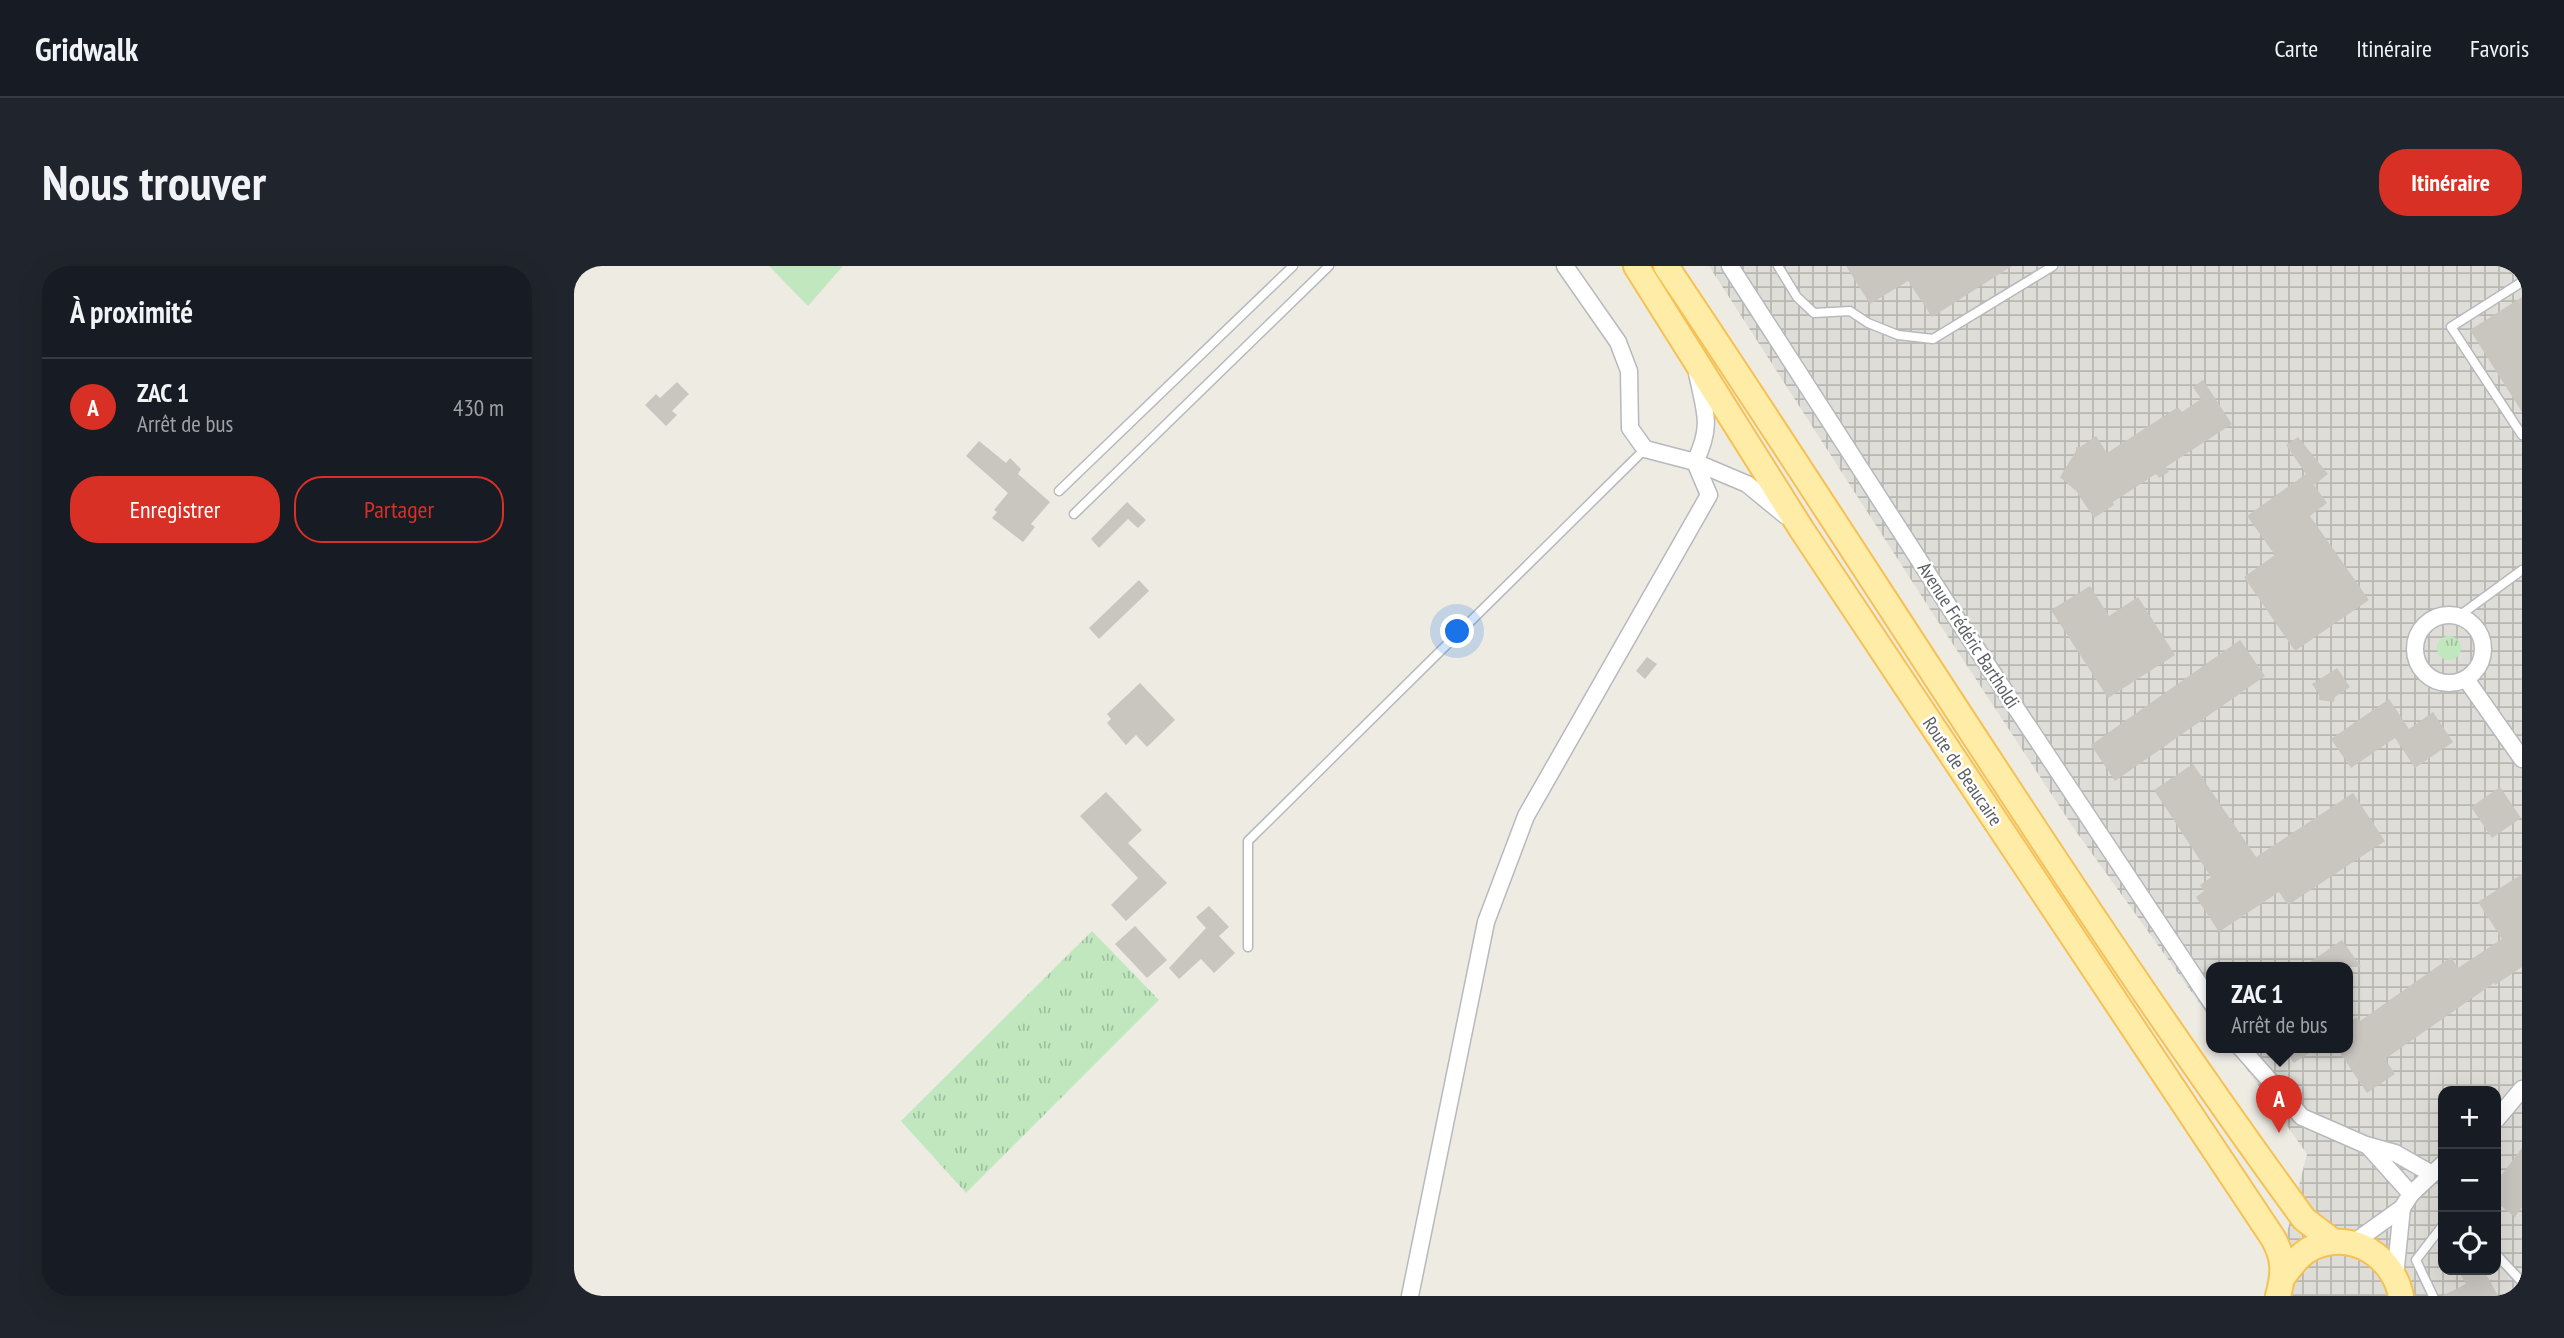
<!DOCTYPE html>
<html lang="fr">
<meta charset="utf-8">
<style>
body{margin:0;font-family:"PT Sans Narrow",sans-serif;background:#20242c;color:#f1f3f6}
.controls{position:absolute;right:21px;bottom:21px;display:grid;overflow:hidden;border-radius:14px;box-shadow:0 7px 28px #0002}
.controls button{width:63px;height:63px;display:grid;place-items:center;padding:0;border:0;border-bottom:2px solid #363941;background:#171b24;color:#f1f3f6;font:35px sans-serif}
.you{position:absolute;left:884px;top:366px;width:24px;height:24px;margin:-18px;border:5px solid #fff;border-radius:50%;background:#1a73e8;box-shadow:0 0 0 10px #1a73e833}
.badge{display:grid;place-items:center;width:46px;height:46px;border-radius:50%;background:#d93025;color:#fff;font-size:23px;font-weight:700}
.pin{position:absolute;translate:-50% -58px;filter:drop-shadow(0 2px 4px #0008)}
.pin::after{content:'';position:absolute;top:37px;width:24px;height:21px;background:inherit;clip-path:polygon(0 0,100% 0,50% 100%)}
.popup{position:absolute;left:1632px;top:696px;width:147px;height:91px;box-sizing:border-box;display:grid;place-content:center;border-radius:14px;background:#171b24;filter:drop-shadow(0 2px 5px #0005);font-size:23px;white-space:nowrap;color:#9ea1a6}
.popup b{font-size:26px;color:#f1f3f6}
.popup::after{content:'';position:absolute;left:50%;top:100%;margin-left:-14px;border:14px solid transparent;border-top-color:#171b24}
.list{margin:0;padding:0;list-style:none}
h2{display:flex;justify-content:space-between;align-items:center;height:91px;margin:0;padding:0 28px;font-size:30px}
h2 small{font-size:23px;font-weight:400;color:#9ea1a6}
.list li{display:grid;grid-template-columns:46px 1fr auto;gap:21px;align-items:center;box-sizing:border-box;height:98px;padding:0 28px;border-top:2px solid #363941}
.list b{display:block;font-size:26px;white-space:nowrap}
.list p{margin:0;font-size:23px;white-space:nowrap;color:#9ea1a6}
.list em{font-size:23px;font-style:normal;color:#9ea1a6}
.actions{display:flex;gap:14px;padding:21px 28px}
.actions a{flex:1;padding:16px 0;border:2px solid #d93025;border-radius:28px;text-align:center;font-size:24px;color:#d93025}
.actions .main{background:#d93025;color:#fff}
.icon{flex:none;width:38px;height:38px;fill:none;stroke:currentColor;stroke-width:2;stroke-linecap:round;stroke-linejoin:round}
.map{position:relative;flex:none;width:1948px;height:1030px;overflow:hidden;border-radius:28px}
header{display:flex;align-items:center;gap:42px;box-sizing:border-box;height:98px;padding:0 35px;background:#171b24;border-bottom:2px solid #363941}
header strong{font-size:33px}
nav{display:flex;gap:38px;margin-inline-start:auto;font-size:24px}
.intro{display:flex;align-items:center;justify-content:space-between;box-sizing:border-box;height:168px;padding:0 42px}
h1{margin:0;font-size:49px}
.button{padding:18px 32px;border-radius:28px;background:#d93025;color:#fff;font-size:24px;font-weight:700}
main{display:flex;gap:42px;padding:0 42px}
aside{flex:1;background:#171b24;border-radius:28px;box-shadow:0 7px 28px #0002}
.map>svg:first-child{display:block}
.industrial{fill:url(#industrial-grid);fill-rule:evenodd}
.grass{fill:url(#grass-tufts)}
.pitch{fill:#c0e7be}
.building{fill:#c9c6c0}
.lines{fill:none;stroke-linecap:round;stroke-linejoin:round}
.service-casing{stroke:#b6b9be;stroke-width:11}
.minor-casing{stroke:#b6b9be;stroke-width:19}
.primary-casing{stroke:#f6c154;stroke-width:28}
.service{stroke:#fff;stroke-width:8}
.minor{stroke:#fff;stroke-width:16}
.primary{stroke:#ffeca7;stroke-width:24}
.labels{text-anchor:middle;stroke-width:5;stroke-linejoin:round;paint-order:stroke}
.street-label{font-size:19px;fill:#5b6064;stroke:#fff}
</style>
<header>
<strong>Gridwalk</strong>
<nav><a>Carte</a><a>Itinéraire</a><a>Favoris</a></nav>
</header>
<div class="intro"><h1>Nous trouver</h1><a class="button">Itinéraire</a></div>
<main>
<aside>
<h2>À proximité<small></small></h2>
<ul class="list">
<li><span class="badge">A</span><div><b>ZAC 1</b><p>Arrêt de bus</p></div><em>430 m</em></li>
</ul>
<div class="actions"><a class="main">Enregistrer</a><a>Partager</a></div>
</aside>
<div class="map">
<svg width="1948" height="1030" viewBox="0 0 1948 1030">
<defs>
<pattern id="industrial-grid" width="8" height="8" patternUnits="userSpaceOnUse" patternTransform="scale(1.75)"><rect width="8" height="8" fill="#dfddd7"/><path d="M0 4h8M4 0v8" fill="none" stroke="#b8b7b2"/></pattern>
<pattern id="grass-tufts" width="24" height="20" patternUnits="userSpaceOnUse" patternTransform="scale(1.75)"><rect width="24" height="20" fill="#c0e7be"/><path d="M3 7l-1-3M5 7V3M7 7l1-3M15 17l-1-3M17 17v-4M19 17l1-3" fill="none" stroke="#9fbf9e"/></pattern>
</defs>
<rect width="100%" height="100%" fill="#eeebe3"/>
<path class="industrial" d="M1135 0H1948V1030H1697L1733 888 1657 781H1773V701H1637V753L1501 564 1361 351ZM1869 825H1922V1004H1869Z"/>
<g class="grass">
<circle cx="1875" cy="382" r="12"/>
<path d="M518 665 585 734 392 927 327 855Z"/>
</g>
<path class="pitch" d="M195 0H269L234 40Z"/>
<g class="building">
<path d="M1272 0H1438L1358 51 1334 15 1296 38Z"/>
<path d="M1948 31V146L1896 64Z"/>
<path d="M1629 114 1658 158 1592 201 1595 206 1585 212 1582 208 1539 236 1540 239 1520 252 1502 225 1486 211 1502 185V181H1506L1522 170 1533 187 1604 141 1608 146 1627 133 1619 121Z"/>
<path d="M103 116 115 128 98 145 103 149 92 160 71 139 82 128 86 132Z"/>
<path d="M1724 171 1754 208 1740 219 1753 237 1736 250 1795 334 1721 385 1670 311 1701 289 1673 250 1732 208 1712 179Z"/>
<path d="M405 175 432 197 436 192 447 203 444 208 476 236 457 258 461 261 449 276 418 252 423 246 420 244 434 227 392 190Z"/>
<path d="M553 236 572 254 564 262 554 253 525 282 517 273Z"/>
<path d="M565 314 575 325 525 373 515 362Z"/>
<path d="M1516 320 1535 350 1564 331 1601 389 1534 432 1477 344Z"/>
<path d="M1666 374 1691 410 1541 515 1517 479Z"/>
<path d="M1073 391 1083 398 1071 413 1062 405Z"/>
<path d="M1763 402 1776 421 1761 431 1760 436 1745 434V428L1738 418Z"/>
<path d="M566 417 601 454 573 481 562 469 552 479 533 457 537 453 533 448Z"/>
<path d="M1815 433 1835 463 1859 446 1879 476 1841 502 1821 472 1777 502 1757 473Z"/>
<path d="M1619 498 1682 591 1779 527 1811 575 1714 639 1705 626 1645 666 1622 631 1630 625 1626 619 1637 611 1580 524Z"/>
<path d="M1926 521 1947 552 1918 572 1897 541Z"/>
<path d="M532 526 568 564 554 577 593 617 552 655 537 639 564 612 506 550Z"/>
<path d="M1948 608V701L1921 719 1920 717 1811 793 1821 808 1793 827 1762 781H1773V757L1783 751 1786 755 1877 691 1884 702 1928 673 1904 636Z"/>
<path d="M635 640 655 661 645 670 661 687 640 707 627 693 605 713 595 702 632 662 622 651Z"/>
<path d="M561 660 593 694 573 712 541 678Z"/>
<path d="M1768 674 1787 701H1729Z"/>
<path d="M1719 781H1744L1720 797 1712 786Z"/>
<path d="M1948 882V941L1941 951 1922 936V916Z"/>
<path d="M1884 1004H1910L1924 1030H1868L1892 1018Z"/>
</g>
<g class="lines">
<defs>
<g id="service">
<path d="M1204 0 1223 31 1240 47 1276 45 1294 57 1324 69 1359 73 1479 0"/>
<path d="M1948 16 1877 61 1948 169"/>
<path d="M485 225 719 0"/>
<path d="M500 248 755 0"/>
<path d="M1885 350 1948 304"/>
<path d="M674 681V575L1071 183"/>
<path d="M1922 988 1948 1016"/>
<path d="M1859 1030 1842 994 1869 959"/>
</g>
<g id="minor">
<path d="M991 0 1044 76 1055 105 1056 162 1071 183 1121 196 1173 218 1212 250"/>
<path d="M1156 0 1383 353 1637 736"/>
<path d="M1121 196C1139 159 1131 146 1123 107"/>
<circle cx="1875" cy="383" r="34"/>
<path d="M1892 413 1948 493"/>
<path d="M1666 781 1728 851 1792 879 1821 887 1858 908"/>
<path d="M1922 854 1948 823"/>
<path d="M1794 880 1837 928"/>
<path d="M1779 977 1828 942 1837 928 1869 898"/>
<path d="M1821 1011 1828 942"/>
<path d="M836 1030 912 656 952 550 1135 229 1121 196"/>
</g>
<g id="primary">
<path d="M1062 0 1228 264 1699 972C1711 993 1710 1008 1704 1030"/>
<path d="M1092 0C1305 317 1504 644 1730 953L1760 976"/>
<path d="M1709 1011C1718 999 1726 987 1740 981 1780 964 1819 991 1827 1030"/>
</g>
</defs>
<use href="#service" class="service-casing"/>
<use href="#minor" class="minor-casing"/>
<use href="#primary" class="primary-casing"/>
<use href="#service" class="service"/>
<use href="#minor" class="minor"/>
<use href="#primary" class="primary"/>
</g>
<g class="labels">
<g class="street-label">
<text transform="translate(1395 369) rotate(57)" y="7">Avenue Frédéric Bartholdi</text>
<text transform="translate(1389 505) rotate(56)" y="7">Route de Beaucaire</text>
</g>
</g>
</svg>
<div class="controls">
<button>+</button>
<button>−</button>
<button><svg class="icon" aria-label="locate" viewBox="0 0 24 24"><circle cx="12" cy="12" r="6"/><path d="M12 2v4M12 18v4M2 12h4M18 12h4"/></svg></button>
</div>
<div class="you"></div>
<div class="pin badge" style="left:1705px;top:867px">A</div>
<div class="popup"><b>ZAC 1</b>Arrêt de bus</div>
</div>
</main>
